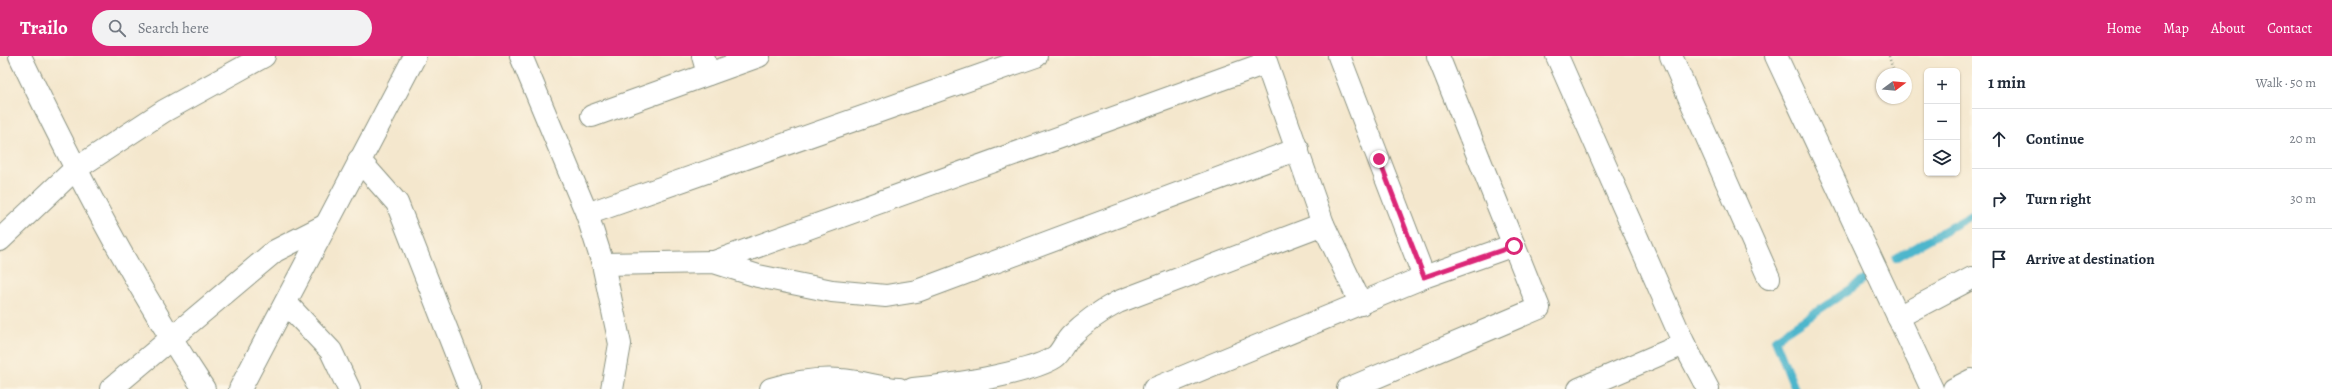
<!DOCTYPE html>
<meta charset="utf-8">
<style>
body{margin:0;font-family:Alegreya,serif;background:#f2f2f3;color:#1f2937}
.controls{position:absolute;right:12px;top:12px;display:grid;overflow:hidden;border-radius:6px;box-shadow:0 1px 3px #0004}
.controls button{width:36px;height:36px;display:grid;place-items:center;padding:0;border:0;border-bottom:1px solid #e0e1e3;background:#fff;color:#1f2937;font:20px sans-serif}
.compass{position:absolute;left:1876px;top:12px;width:36px;height:36px;border-radius:50%;background:#fff;box-shadow:0 1px 3px #0004;rotate:74deg}
.stop{position:absolute;width:12px;height:12px;margin:-9px;border:3px solid #db2777;border-radius:50%;background:#fff}
.stop.end{background:#db2777;border-color:#fff;box-shadow:0 1px 4px #0008}
.list{margin:0;padding:0;list-style:none}
h2{display:flex;justify-content:space-between;align-items:center;height:52px;margin:0;padding:0 16px;font-size:17px}
h2 small{font-size:13px;font-weight:400;color:#747a83}
.list li{display:grid;grid-template-columns:26px 1fr auto;gap:12px;align-items:center;box-sizing:border-box;height:60px;padding:0 16px;border-top:1px solid #e0e1e3}
.list b{display:block;font-size:15px;white-space:nowrap}
.list em{font-size:13px;font-style:normal;color:#747a83}
.icon{flex:none;width:22px;height:22px;fill:none;stroke:currentColor;stroke-width:2;stroke-linecap:round;stroke-linejoin:round}
.map{position:relative;flex:none;width:1972px;height:333px;overflow:hidden}
header{display:flex;align-items:center;gap:24px;box-sizing:border-box;height:56px;padding:0 20px;background:#db2777;color:#fff}
header strong{font-size:19px}
nav{display:flex;gap:22px;margin-inline-start:auto;font-size:14px}
.search{width:280px;height:36px;background:#f2f2f3;display:flex;align-items:center;gap:10px;box-sizing:border-box;padding:0 14px;border-radius:22px;color:#747a83;font-size:15px}
main{display:flex}
aside{flex:1;background:#fff}
.map>svg:first-child{display:block}
.lines{fill:none;stroke-linecap:round;stroke-linejoin:round}
.stream{stroke:#4eb6cc;stroke-width:8}
.street-casing{stroke:#8a9280;stroke-width:24}
.path{stroke:#8a9280;stroke-width:2.5;stroke-dasharray:1 3;stroke-linecap:butt}
.street{stroke:#fff;stroke-width:22}
.route{stroke:#db2777;stroke-width:5}
</style>
<header>
<strong>Trailo</strong>
<div class="search"><svg class="icon" aria-label="search" viewBox="0 0 24 24"><circle cx="10" cy="10" r="6"/><path d="M15 15l6 6"/></svg>Search here</div>
<nav><a>Home</a><a>Map</a><a>About</a><a>Contact</a></nav>
</header>
<main>
<div class="map">
<svg width="1972" height="333" viewBox="0 0 1972 333">
<rect width="100%" height="100%" fill="#fcf5e5"/>
<filter id="ink" filterUnits="userSpaceOnUse"><feTurbulence type="fractalNoise" baseFrequency=".025" numOctaves="2"/><feDisplacementMap in="SourceGraphic" scale="8" xChannelSelector="R" yChannelSelector="G"/><feConvolveMatrix kernelMatrix="1 2 1 2 8 2 1 2 1" color-interpolation-filters="sRGB"/></filter>
<filter id="wash" filterUnits="userSpaceOnUse"><feTurbulence type="fractalNoise" baseFrequency=".012" numOctaves="4" result="noise"/><feDisplacementMap in="SourceGraphic" scale="16" xChannelSelector="R" yChannelSelector="G"/><feGaussianBlur stdDeviation="0.9" result="paint"/><feColorMatrix in="noise" values="0 0 0 0 0 0 0 0 0 0 0 0 0 0 0 0 0 1.4 0 .05"/><feComposite in="paint" operator="in"/></filter>
<g filter="url(#wash)">
<rect width="100%" height="100%" fill="#f4e7cd"/>
<g class="lines">
<g class="stream">
<path d="M1896 202 1972 159"/>
<path d="M1795 333 1775 283 1867 222"/>
</g>
</g>
</g>
<g filter="url(#ink)">
<g class="lines">
<defs>
<g id="street">
<path d="M20 0C75 114 133 227 204 333"/>
<path d="M521 0 587 158 603 208 620 288 612 333"/>
<path d="M703 0 708 18"/>
<path d="M1264 0 1323 168 1361 248"/>
<path d="M1339 0 1424 221"/>
<path d="M1557 0 1684 288 1708 333"/>
<path d="M1671 0 1769 222"/>
<path d="M1776 0 1932 333"/>
<path d="M592 60 759 0"/>
<path d="M359 104 397 147 470 333"/>
<path d="M587 158 1036 0"/>
<path d="M0 184 74 114 164 55 264 0"/>
<path d="M714 206 1266 7"/>
<path d="M603 208 714 206 758 220 832 235 886 240 917 235 1298 93"/>
<path d="M286 247 331 295 349 333"/>
<path d="M1898 261 1972 222"/>
<path d="M111 333 275 195 326 169"/>
<path d="M240 333 415 0"/>
<path d="M771 333C794 326 817 322 841 324 860 325 879 332 899 333"/>
<path d="M913 333C945 330 1029 318 1055 301 1061 297 1065 286 1071 280 1085 266 1101 255 1118 246L1323 168"/>
<path d="M1154 333 1424 221 1514 189"/>
<path d="M1348 333 1539 252 1438 0"/>
<path d="M1579 333 1684 288"/>
<path d="M1954 333 1972 324"/>
</g>
</defs>
<use href="#street" class="street-casing"/>
<path class="path" d="M1889 0 1894 18"/>
<use href="#street" class="street"/>
</g>
</g>
<g class="lines" filter="url(#ink)">
<path class="route" d="M1379 103 1424 221 1514 190"/>
</g>
</svg>
<div class="controls">
<button>+</button>
<button>−</button>
<button><svg class="icon" aria-label="layers" viewBox="0 0 24 24"><path d="M12 4l9 5-9 5-9-5zM3 14l9 5 9-5"/></svg></button>
</div>
<svg class="compass" viewBox="-18 -18 36 36"><path d="M0-13l5 13h-10z" fill="#e53935"/><path d="M0 13l5-13h-10z" fill="#747a83"/></svg>
<div class="stop" style="left:1514px;top:190px"></div>
<div class="stop end" style="left:1379px;top:103px"></div>
</div>
<aside>
<h2>1 min<small>Walk · 50 m</small></h2>
<ul class="list">
<li><svg class="icon" aria-label="ahead" viewBox="0 0 24 24"><path d="M12 20V5M6 11l6-6 6 6"/></svg><div><b>Continue</b></div><em>20 m</em></li>
<li><svg class="icon" aria-label="right" viewBox="0 0 24 24"><path d="M7 20v-9h11M14 6l5 5-5 5"/></svg><div><b>Turn right</b></div><em>30 m</em></li>
<li><svg class="icon" aria-label="arrive" viewBox="0 0 24 24"><path d="M6 21V4h12l-3 4 3 4H6"/></svg><div><b>Arrive at destination</b></div></li>
</ul>
</aside>
</main>
